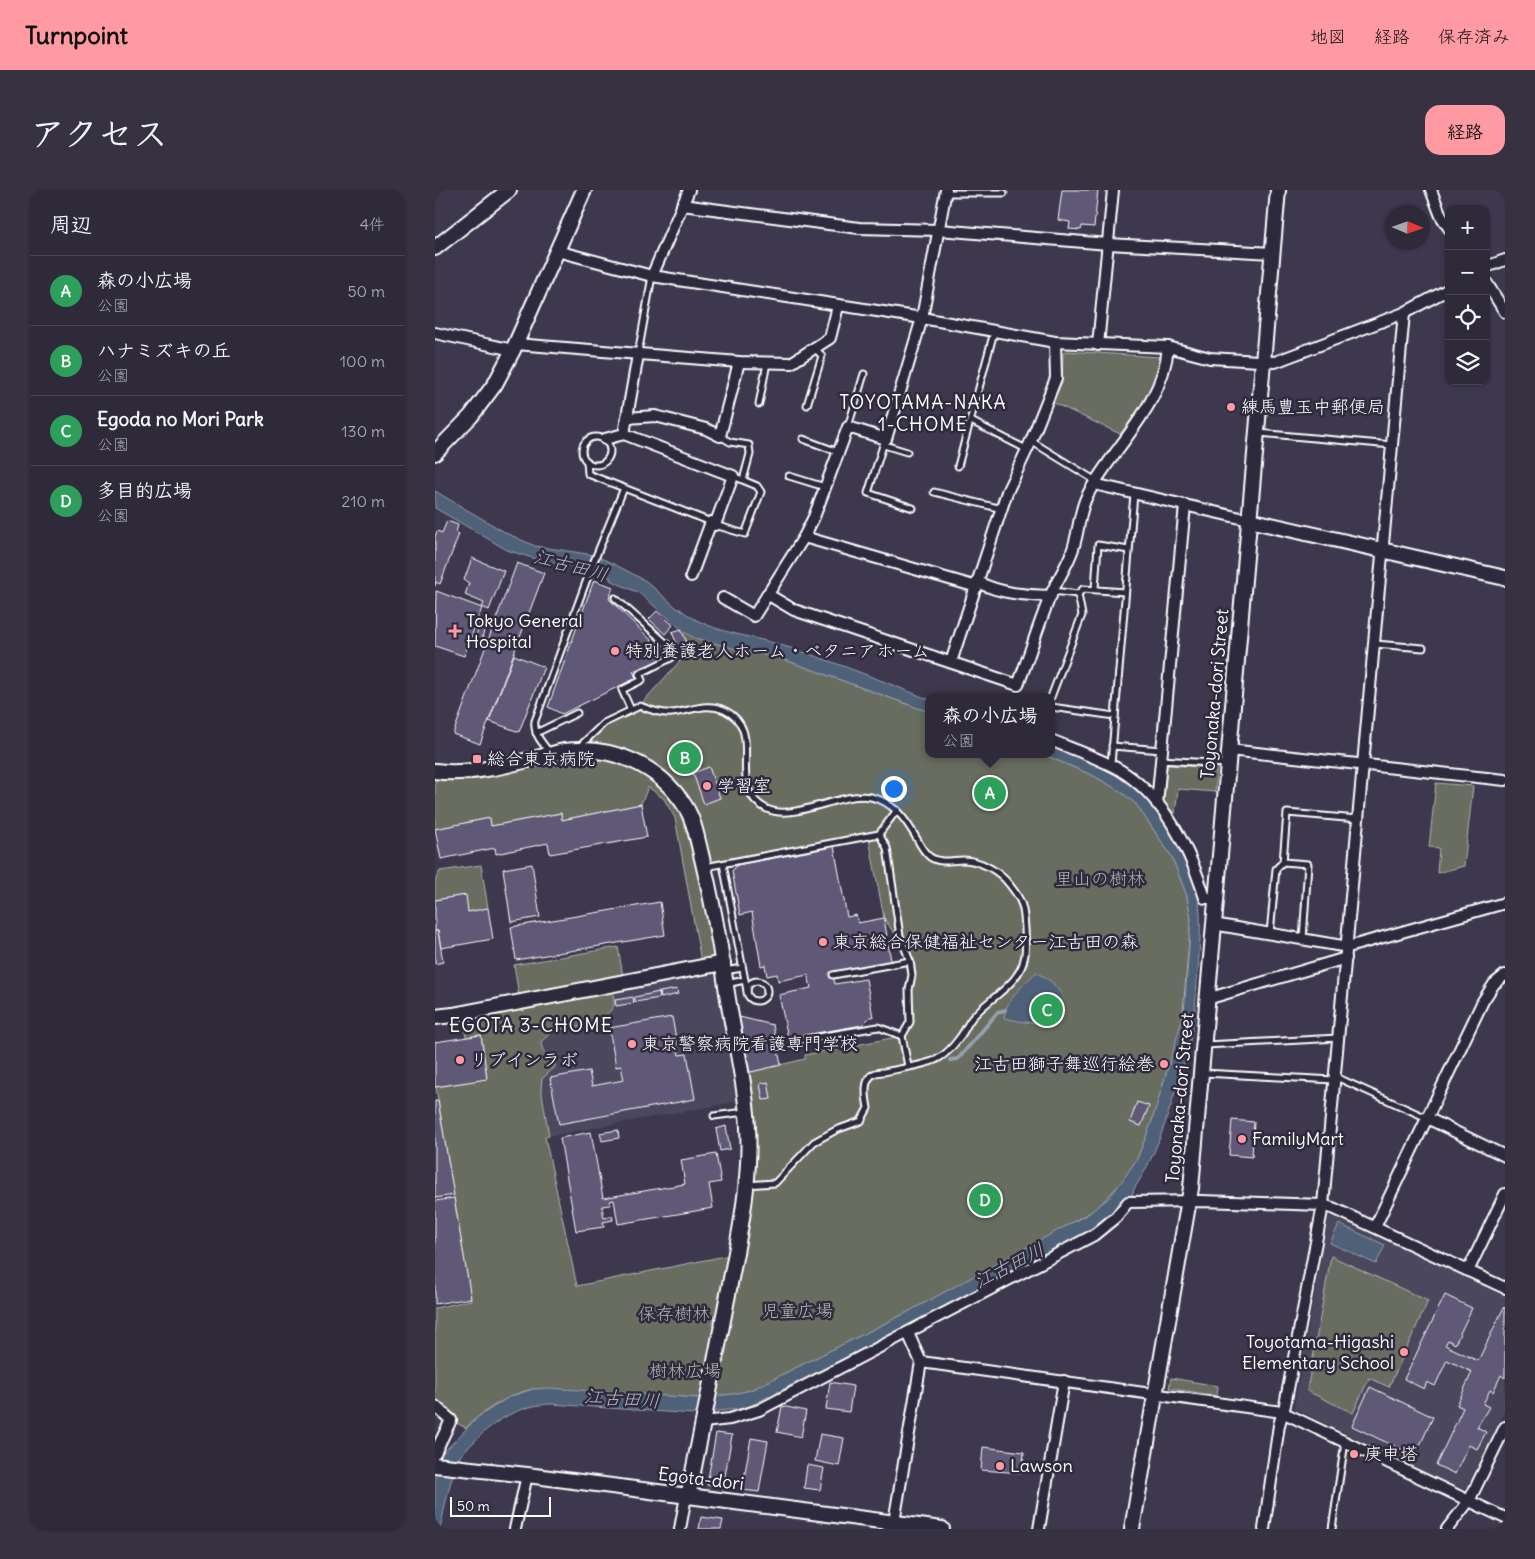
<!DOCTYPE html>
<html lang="ja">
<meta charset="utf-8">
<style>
body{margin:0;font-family:Delius,"Klee One",sans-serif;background:#363242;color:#f1f3f6}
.controls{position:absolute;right:15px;top:15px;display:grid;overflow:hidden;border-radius:10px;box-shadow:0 1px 4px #0004}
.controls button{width:45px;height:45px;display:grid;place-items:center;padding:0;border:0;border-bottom:1px solid #494654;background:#2e2a3a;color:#f1f3f6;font:25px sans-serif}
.compass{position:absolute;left:950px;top:15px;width:45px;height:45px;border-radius:50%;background:#2e2a3a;box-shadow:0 1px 4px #0004;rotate:92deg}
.scale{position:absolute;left:15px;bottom:12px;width:101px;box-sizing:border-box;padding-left:5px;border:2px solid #fff;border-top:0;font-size:14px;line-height:18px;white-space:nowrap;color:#fff;-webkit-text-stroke:4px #2f2a3d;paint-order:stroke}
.you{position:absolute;left:458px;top:598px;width:18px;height:18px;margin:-12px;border:4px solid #fff;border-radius:50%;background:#1a73e8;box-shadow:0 0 0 8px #1a73e833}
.badge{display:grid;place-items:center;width:32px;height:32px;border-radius:50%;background:#ff9aa2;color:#fff;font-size:16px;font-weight:700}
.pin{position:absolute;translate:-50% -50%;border:2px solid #fff;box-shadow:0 1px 5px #0006}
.popup{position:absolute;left:490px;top:503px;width:130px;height:65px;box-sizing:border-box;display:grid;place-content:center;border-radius:10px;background:#2e2a3a;filter:drop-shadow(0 1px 4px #0005);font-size:16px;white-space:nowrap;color:#a7a7af}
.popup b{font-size:19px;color:#f1f3f6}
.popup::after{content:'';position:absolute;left:50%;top:100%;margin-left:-10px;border:10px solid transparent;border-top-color:#2e2a3a}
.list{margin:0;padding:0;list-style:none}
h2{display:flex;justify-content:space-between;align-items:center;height:65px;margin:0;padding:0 20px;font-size:21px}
h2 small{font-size:16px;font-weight:400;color:#a7a7af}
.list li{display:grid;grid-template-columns:32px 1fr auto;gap:15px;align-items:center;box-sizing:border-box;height:70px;padding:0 20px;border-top:1px solid #494654}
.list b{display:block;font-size:19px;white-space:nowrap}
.list p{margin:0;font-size:16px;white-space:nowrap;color:#a7a7af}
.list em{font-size:16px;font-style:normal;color:#a7a7af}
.icon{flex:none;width:28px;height:28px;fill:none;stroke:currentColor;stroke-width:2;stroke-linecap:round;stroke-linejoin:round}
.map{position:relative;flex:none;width:1070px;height:1339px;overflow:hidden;border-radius:15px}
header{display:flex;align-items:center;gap:30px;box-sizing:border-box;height:70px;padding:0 25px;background:#ff9aa2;color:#111}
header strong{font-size:24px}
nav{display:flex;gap:28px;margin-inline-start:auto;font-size:18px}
.intro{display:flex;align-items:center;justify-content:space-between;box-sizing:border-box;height:120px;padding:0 30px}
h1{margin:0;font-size:35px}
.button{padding:12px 22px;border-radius:15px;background:#ff9aa2;color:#111;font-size:18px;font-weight:700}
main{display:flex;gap:30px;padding:0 30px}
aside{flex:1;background:#2e2a3a;border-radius:15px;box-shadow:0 1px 4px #0004}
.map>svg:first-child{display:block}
.built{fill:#4b465d}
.green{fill:#676d60;stroke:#b3b6b0}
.water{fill:#4f6179;stroke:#95a0af}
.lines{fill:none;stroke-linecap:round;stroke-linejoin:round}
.stream{stroke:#95a0af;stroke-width:4}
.building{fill:#5f5976;stroke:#fff}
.service-casing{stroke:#fff;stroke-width:9}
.minor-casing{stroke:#fff;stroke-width:14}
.tertiary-casing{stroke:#fff;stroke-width:18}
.service{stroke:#2f2a3d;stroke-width:5}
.minor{stroke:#2f2a3d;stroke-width:10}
.tertiary{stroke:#2f2a3d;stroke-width:14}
.poi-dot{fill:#ff9aa2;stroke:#2f2a3d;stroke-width:2}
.labels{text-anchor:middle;stroke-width:5;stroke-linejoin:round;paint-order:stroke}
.poi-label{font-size:18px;fill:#fff;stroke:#2f2a3d;text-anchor:start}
.street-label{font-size:18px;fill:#fff;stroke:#2f2a3d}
.park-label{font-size:18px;fill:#b3b6b0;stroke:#2f2a3d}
.neighbourhood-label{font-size:19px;letter-spacing:1px;fill:#fff;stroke:#2f2a3d}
.water-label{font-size:19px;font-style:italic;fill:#b0b8c3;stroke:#2f2a3d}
</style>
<header>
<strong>Turnpoint</strong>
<nav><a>地図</a><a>経路</a><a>保存済み</a></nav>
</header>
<div class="intro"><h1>アクセス</h1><a class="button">経路</a></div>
<main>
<aside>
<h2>周辺<small>4件</small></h2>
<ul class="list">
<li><span class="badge" style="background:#2e9e5b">A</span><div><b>森の小広場</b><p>公園</p></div><em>50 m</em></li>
<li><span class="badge" style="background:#2e9e5b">B</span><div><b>ハナミズキの丘</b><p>公園</p></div><em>100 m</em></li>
<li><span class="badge" style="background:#2e9e5b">C</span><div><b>Egoda no Mori Park</b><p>公園</p></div><em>130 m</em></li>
<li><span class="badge" style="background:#2e9e5b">D</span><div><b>多目的広場</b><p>公園</p></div><em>210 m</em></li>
</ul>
</aside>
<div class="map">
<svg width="1070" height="1339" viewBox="0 0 1070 1339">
<rect width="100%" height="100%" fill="#3d384e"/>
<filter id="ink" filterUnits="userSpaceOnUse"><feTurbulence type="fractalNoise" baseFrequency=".02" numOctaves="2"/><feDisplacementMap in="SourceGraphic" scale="10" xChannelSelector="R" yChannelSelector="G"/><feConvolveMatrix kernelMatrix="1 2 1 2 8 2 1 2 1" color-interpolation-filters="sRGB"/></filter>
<g filter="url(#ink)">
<g class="built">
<path d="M288 773 311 910 109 947 85 812Z"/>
<path d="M898 1025 1070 1106V1220L1033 1297 1026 1300 859 1218 893 1027Z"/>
</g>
<g class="green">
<path d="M631 161 725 167C721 201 705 218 685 244L617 212 627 192 628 163Z"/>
<path d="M246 439 251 443 345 468 494 522V564H607L657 585 685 601 701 614 737 667 752 706 756 728 747 832 716 934 702 969 687 992 662 1018 621 1042 471 1123 316 1200 299 1204 262 1208 118 1199C112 1199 105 1198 98 1199 77 1203 45 1222 31 1238L16 1230 0 1216V1118L36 1110 1 897 52 888 46 845 31 847 27 823 85 812 79 775 183 757 189 792 176 795C177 800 180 809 179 814 178 823 160 832 152 835 143 839 132 836 121 840 115 843 111 847 106 852 107 862 111 865 120 870V877L107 889 106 898 114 946 110 947 142 1096 300 1064 306 1030 307 884 370 869V865L467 846 475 832 477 785 465 746 458 742 449 728 434 649 445 646 270 677 288 773 267 777 240 628 229 609 213 597 206 614 127 630 126 623 56 636 55 628 0 639V581L142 559 169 533 205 515 255 460Z"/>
<path d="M732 575 782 578 780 602 743 599 740 624 729 612Z"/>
<path d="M1001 593 1038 596 1029 676 1002 683 1004 658 994 657Z"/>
<path d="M46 675 53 718 33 722 30 705 0 710V691L5 681Z"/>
<path d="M896 1066 993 1111 954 1197 934 1188 918 1223 872 1201Z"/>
<path d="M736 1188 783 1196 782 1206 734 1198Z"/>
</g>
<g class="water">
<path d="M0 301 73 344 100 356 159 365 181 375 211 391 243 419H245C272 442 313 445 346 455 395 470 443 489 490 508L494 509V522L345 468 309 461 260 448 251 443 204 403 175 390 176 388 149 378 107 371 72 360 0 318Z"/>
<path d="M616 555C645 566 678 576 701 597 728 623 756 667 763 704 767 729 765 754 763 780 761 798 761 818 758 836 754 859 747 880 740 902 729 938 720 967 699 999 697 1015 663 1036 650 1046L311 1218 259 1224 116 1214C85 1215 59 1230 38 1253 34 1257 27 1262 25 1267 15 1287 10 1317 5 1339H0V1277L7 1264 43 1227 74 1207 98 1199 114 1198 262 1208 298 1204 316 1200 471 1123 653 1024 675 1007 684 995 702 969 716 934 749 824 756 728 752 706 737 667 701 614 685 601 657 585 607 564H616Z"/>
<path d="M601 782 617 792 627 805 625 827C607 837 589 832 569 828 570 810 589 795 601 782Z"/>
<path d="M904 1034 950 1055 941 1074 895 1053Z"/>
</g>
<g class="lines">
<path class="stream" d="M515 870 523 869 563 822 570 820"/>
</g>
<g class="building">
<path d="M627 0H663L659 37 647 36 646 40 634 39 635 32 623 30Z"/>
<path d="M12 331 23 335 21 342 24 344 5 394 1 392 0 396V347L2 341 7 343Z"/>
<path d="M37 368 69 381 54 420 47 417 49 413 30 405 34 393 29 390Z"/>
<path d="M82 373 109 383 45 554 18 544Z"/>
<path d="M159 390 178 397 174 409 219 453 224 452 230 468 198 481 201 488 127 524 113 517Z"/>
<path d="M1 401 47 418 29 466 0 456Z"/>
<path d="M222 421 238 435 230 444 214 429Z"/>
<path d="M42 433 51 436 47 447 53 449 52 454 39 449 43 440 40 438Z"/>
<path d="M246 439 255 460 246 464 237 442Z"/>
<path d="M79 465 109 477 84 542 54 531Z"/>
<path d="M274 577 285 608 269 614 258 583Z"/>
<path d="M206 614 212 647 115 664 113 653 61 664 60 658 6 669 0 639 55 628 56 636 126 623 127 630Z"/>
<path d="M399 656 412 727 421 725 423 733 449 728 456 771 397 782 400 794 431 789 438 827H435L427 835 353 848 344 805 376 798 373 785 343 791 342 784 332 786 330 775 326 776 317 722 305 725 297 681 302 675Z"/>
<path d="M97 674 105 727 76 732 68 679Z"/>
<path d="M31 705 33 722 53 718 58 749 6 758 3 741H0V710Z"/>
<path d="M225 712 230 745 81 770 76 737Z"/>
<path d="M0 741H3L8 772 0 774Z"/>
<path d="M242 799 243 804 226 808 225 802Z"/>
<path d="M224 802 225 808 200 812V807Z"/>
<path d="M198 807 199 813 181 816 180 810Z"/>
<path d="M296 825 338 835 346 875 307 884Z"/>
<path d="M237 827 244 865 252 864 260 909 124 934 115 888 154 881 157 896 189 890 186 876 181 877 174 838Z"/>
<path d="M46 845 52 889 0 897V852Z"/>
<path d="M333 892 336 909 328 910 325 894Z"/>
<path d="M0 911H3L19 1005 0 1008Z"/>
<path d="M702 912 714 916 706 936 695 932Z"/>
<path d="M797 930 819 932 817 967 794 965Z"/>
<path d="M291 936 295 959 285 961 281 939Z"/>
<path d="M183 940 184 948 167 951 165 943Z"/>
<path d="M156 942 168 1008 250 994 246 970 281 964 286 992 274 994 278 1018 183 1034 179 1010 175 1011V1015L167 1016 169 1028 177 1026 178 1030 168 1032 169 1037 141 1041 125 948Z"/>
<path d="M19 1008 36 1108 0 1114V1011Z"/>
<path d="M1010 1105 1037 1118 1020 1154 1013 1150 1010 1155 1043 1171 1069 1117 1070 1118V1188L1066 1185 1058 1202 1055 1200 1048 1214 1054 1217 1042 1237 1051 1242 1042 1259 1034 1255 1020 1284 1001 1275 1028 1218 1022 1215 1037 1182 1012 1170 1000 1196 992 1192 989 1199 969 1189Z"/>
<path d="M395 1192 418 1196 414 1222 391 1219Z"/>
<path d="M935 1197 998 1227 980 1266 917 1236Z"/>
<path d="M347 1216 371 1221 366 1247 342 1242Z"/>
<path d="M281 1243 297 1245 288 1298 272 1295Z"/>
<path d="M385 1244 409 1248 404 1276 380 1271Z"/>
<path d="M316 1248 333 1251 324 1302 307 1300Z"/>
<path d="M548 1257 589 1262 587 1283 546 1280Z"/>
<path d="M372 1275 389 1278 385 1300 369 1298Z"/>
<path d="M266 1327 288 1330 286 1339H264Z"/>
</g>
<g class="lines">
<defs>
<g id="service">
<path d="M510 3H569"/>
<path d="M203 164 217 86"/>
<path d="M324 214 332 173"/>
<path d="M372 215 387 166 380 158"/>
<path d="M536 231 591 259"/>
<path d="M413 237 429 184"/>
<path d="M824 243 957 255"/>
<path d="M285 246 295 252 314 255 315 264 308 290"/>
<circle cx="161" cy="261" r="14"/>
<path d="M368 249 403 262"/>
<path d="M450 249 433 303 478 318"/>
<path d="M596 251 661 291"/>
<path d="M449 255 472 262"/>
<path d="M152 271 153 284 276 332"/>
<path d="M523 276 559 142"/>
<path d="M354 286 390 297"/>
<path d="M499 302 567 319"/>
<path d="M280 335 310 344 326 302 322 296 298 286"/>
<path d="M660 399 663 355 694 360"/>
<path d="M643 404 648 399 690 402"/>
<path d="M180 408 232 454 236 468 204 484 207 490 187 500 196 520"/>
<path d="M940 454 988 458"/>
<path d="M616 507 647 425 643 404 618 401"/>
<path d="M616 517 680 526"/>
<path d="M101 543 142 523"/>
<path d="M677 556 727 560"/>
<path d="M144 557 169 533 205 516C216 520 226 524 237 523 256 521 271 512 289 520 334 541 287 597 332 619 360 632 406 601 436 607 459 612 471 630 482 649 485 655 490 663 495 667 505 674 518 670 528 670 545 670 564 681 574 694 578 699 584 707 586 713 590 721 592 761 589 769 588 776 583 784 579 789 567 804 549 813 537 828 532 834 530 841 525 847 520 854 511 864 504 868 494 875 461 879 449 882 427 881 430 903 433 918L426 931 401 940 379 952 340 993 312 995"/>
<path d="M116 564C108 554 98 544 100 531L155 381 189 298"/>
<path d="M726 570 792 574"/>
<path d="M676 574 699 304"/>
<path d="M444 644 462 620"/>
<path d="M848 672 873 674 868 749"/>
<path d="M288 674 312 801"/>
<path d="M270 677 444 644 452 658 465 746 475 771 477 785 474 800 475 832 467 846 473 876"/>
<path d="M835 744 841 679 848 672 852 623 923 629"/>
<path d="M290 781 307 778"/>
<path d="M398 785 475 771"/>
<circle cx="322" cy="801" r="10"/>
<path d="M291 794 310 790"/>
<path d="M366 850 443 837 467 846"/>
<path d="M770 855 903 848"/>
<path d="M768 883 899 890"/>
<path d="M901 887 992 928"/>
<path d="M279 926 310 922"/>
<path d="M897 1339 910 1252"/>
</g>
<g id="minor">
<path d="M996 0 1006 26 1014 38"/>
<path d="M247 15 424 38 504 40 673 54 838 63"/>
<path d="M122 61 217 86 487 128 620 152 733 157 775 168 840 172 969 123 1014 99"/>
<path d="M1051 77 1070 70"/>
<path d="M217 86 254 0"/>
<path d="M1051 92 1070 122"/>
<path d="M0 143 78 160"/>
<path d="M81 154 304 172 356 173 395 148 403 116"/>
<path d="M663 155 678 0"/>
<path d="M192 228 220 226 271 239 285 246 304 172"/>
<path d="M189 244 298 286 280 335 276 332 256 386"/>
<path d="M170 249 189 244 203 165"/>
<path d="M659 294 814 330"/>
<path d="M369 347 542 397"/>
<path d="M543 392C566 404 590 405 616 406"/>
<path d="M332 404 359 420 583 495C595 464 604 432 617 402 623 389 631 377 636 364 644 346 643 324 652 306 679 255 728 217 733 157"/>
<path d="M288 408 319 426 369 347 379 327 413 237 451 249 487 128 511 0"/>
<path d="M516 472 572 302 596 251 621 188 620 152"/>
<path d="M618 551C640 560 664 568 685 580 729 607 755 660 770 708H780"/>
<path d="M794 560 1070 590"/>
<path d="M722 614 750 315"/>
<path d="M778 734 913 757 1070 713"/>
<path d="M772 809 911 768"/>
<path d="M992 928 1070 966"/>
<path d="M940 1037 1048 811 1059 794 1070 785"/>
<path d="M1033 1081 1070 1004"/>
<path d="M486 1172 847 1222 1070 1328"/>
<path d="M0 1216 16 1230 0 1263"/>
<path d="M268 1232 295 1229 324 1220 659 1045 681 1027 693 1012 766 1011 888 1015 900 1019 1070 1098"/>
<path d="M458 1338 486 1172 473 1143"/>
<path d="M80 1339 92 1285"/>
<path d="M245 1339 251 1306"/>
<path d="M604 1339 629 1191"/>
<path d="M829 1339 844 1235 850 1215 888 1015 969 123"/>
<path d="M1012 1339 1034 1311 1070 1237"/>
</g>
<g id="tertiary">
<path d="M0 58 74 0"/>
<path d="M0 263 36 226 60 194 78 160 149 0"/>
<path d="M814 330 1070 388"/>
<path d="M0 581C37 587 92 570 129 561 177 555 224 575 250 616 259 630 262 648 266 664 276 705 284 747 290 789 298 851 317 910 313 973 311 1015 302 1057 294 1099 281 1168 267 1238 253 1307"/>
<path d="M0 827 18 825 288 773"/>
<path d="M0 1275 92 1285 507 1339"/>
<path d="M697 1339 756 998 843 0"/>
</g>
</defs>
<use href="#service" class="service-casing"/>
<use href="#minor" class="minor-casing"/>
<use href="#tertiary" class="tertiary-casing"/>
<use href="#service" class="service"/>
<use href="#minor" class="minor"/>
<use href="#tertiary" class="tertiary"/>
</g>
</g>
<g class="poi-dot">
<circle cx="796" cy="217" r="5"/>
<path d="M17.5 433.5h5v5h5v5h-5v5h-5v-5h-5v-5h5z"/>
<circle cx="180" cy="461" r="5"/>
<rect x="37" y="564" width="10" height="10" rx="2.5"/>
<circle cx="272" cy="596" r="5"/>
<circle cx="388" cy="752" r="5"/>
<circle cx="197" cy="854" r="5"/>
<circle cx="25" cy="870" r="5"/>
<circle cx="729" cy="874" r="5"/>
<circle cx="807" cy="949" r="5"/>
<circle cx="969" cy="1162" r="5"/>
<circle cx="919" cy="1264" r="5"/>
<circle cx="565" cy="1276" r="5"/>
</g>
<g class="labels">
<g class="poi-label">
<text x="806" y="223">練馬豊玉中郵便局</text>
<text x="31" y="437">Tokyo General<tspan x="31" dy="21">Hospital</tspan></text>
<text x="190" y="467">特別養護老人ホーム・ベタニアホーム</text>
<text x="52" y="575">総合東京病院</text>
<text x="282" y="602">学習室</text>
<text x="398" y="758">東京総合保健福祉センター江古田の森</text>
<text x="207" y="860">東京警察病院看護専門学校</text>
<text x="35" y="876">リブインラボ</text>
<text x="719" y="880" text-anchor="end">江古田獅子舞巡行絵巻</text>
<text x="817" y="955">FamilyMart</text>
<text x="959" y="1158" text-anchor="end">Toyotama-Higashi<tspan x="959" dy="21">Elementary School</tspan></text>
<text x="929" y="1270">庚申塔</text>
<text x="575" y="1282">Lawson</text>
</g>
<g class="street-label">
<text transform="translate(780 504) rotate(-85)" y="6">Toyonaka-dori Street</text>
<text transform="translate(745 908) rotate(-85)" y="6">Toyonaka-dori Street</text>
<text transform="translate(266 1289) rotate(7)" y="6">Egota-dori</text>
</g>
<g class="park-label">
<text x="665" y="695">里山の樹林</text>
<text x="362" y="1127">児童広場</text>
<text x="239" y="1130">保存樹林</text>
<text x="250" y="1187">樹林広場</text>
</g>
<g class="neighbourhood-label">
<text x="488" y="219">TOYOTAMA-NAKA<tspan x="488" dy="22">1-CHOME</tspan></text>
<text x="96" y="842">EGOTA 3-CHOME</text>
</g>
<g class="water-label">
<text transform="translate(136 375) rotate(15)" y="7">江古田川</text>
<text transform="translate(574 1075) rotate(-27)" y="7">江古田川</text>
<text transform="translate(187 1208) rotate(4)" y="7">江古田川</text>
</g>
</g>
</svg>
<div class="controls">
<button>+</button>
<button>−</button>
<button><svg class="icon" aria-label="locate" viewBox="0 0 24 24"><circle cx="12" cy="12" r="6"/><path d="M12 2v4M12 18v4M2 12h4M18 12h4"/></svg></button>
<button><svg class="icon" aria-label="layers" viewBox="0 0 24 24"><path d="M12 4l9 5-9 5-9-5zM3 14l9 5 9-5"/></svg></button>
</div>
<svg class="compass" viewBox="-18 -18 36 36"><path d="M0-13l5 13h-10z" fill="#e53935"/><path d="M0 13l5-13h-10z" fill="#a7a7af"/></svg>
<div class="scale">50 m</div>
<div class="you"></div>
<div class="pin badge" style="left:555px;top:603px;background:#2e9e5b">A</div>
<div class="popup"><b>森の小広場</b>公園</div>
<div class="pin badge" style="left:250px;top:568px;background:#2e9e5b">B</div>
<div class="pin badge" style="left:612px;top:820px;background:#2e9e5b">C</div>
<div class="pin badge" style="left:550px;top:1010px;background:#2e9e5b">D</div>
</div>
</main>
